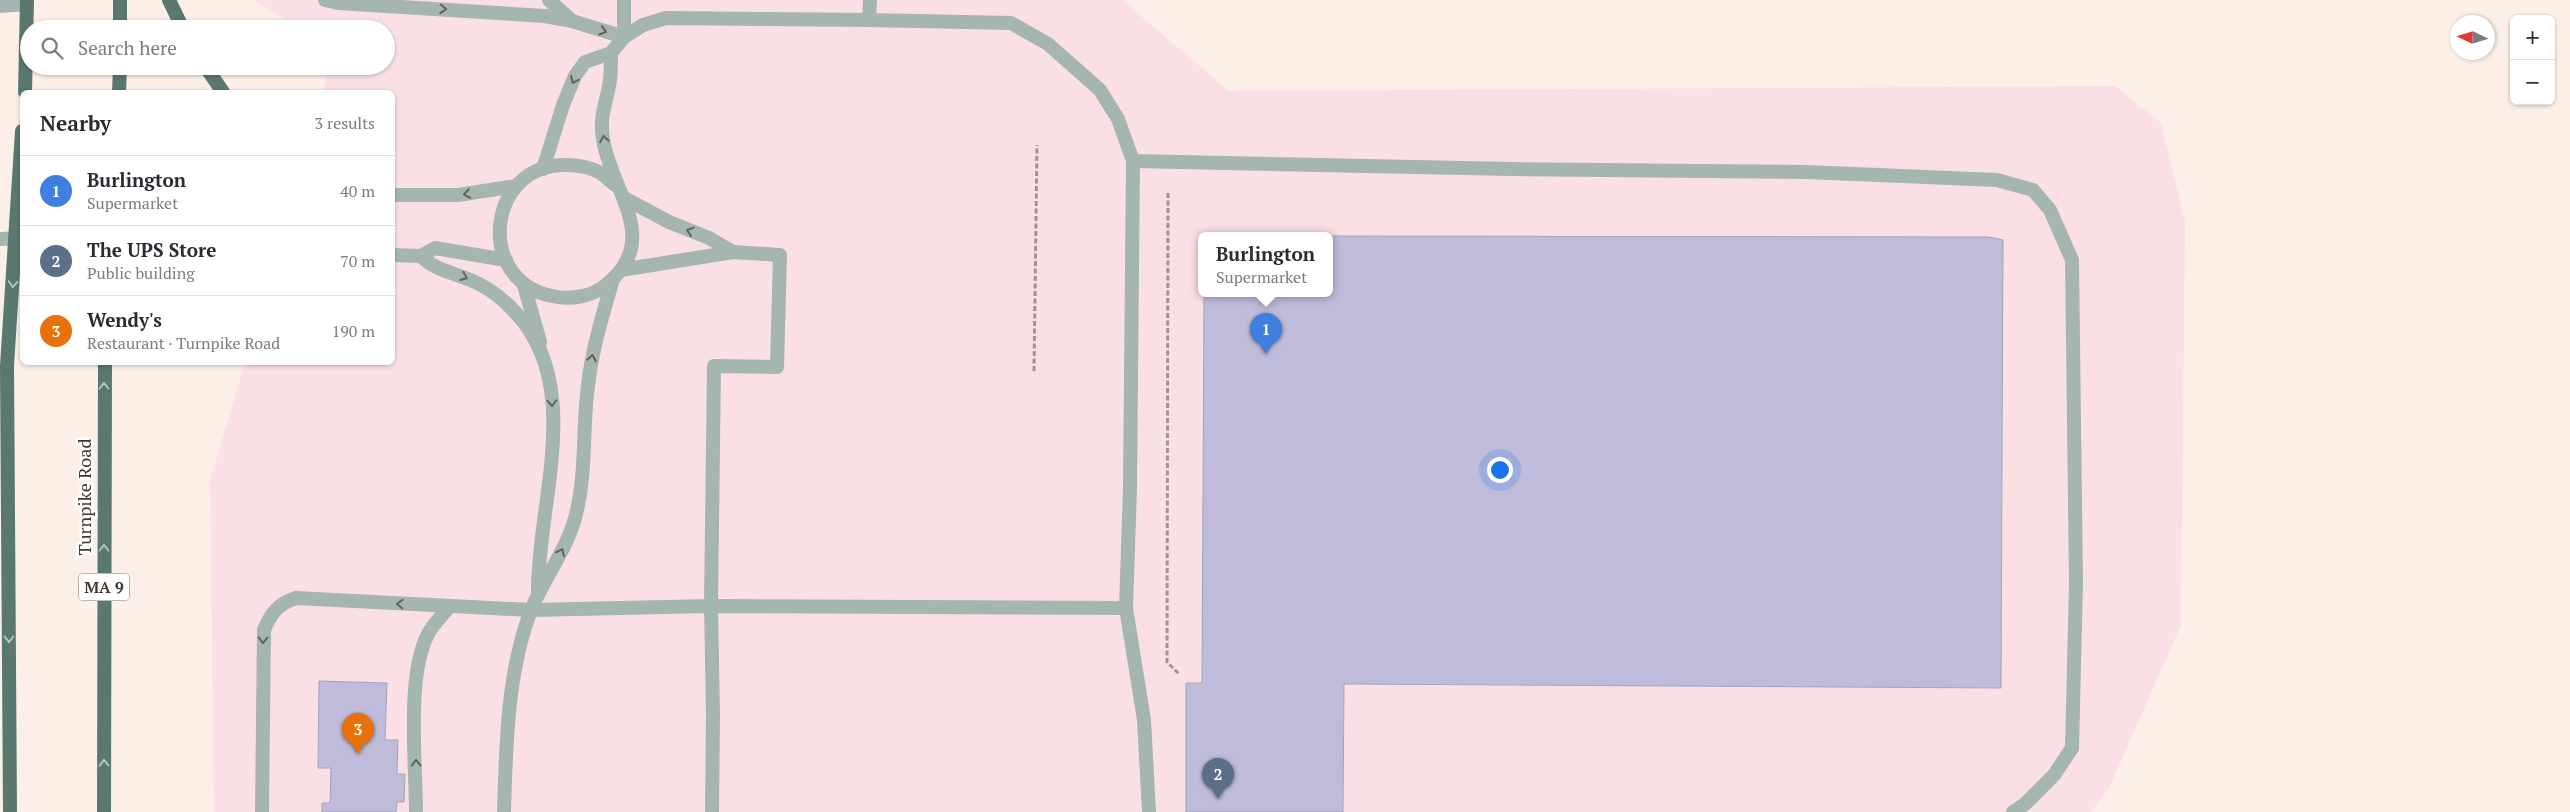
<!DOCTYPE html>
<meta charset="utf-8">
<style>
body{margin:0;font-family:"PT Serif",serif;background:#f7f7f7;color:#2b2b33}
.controls{position:absolute;right:15px;top:15px;display:grid;overflow:hidden;border-radius:8px;box-shadow:0 1px 4px #0004}
.controls button{width:45px;height:45px;display:grid;place-items:center;padding:0;border:0;border-bottom:1px solid #e1e1e2;background:#fff;color:#2b2b33;font:25px sans-serif}
.compass{position:absolute;left:2450px;top:15px;width:45px;height:45px;border-radius:50%;background:#fff;box-shadow:0 1px 4px #0004;rotate:274deg}
.you{position:absolute;left:1499px;top:469px;width:18px;height:18px;margin:-12px;border:4px solid #fff;border-radius:50%;background:#1a73e8;box-shadow:0 0 0 8px #1a73e833}
.badge{display:grid;place-items:center;width:32px;height:32px;border-radius:50%;background:#0f766e;color:#fff;font-size:16px;font-weight:700}
.pin{position:absolute;translate:-50% -41px;filter:drop-shadow(0 1px 2px #0008)}
.pin::after{content:'';position:absolute;top:26px;width:18px;height:15px;background:inherit;clip-path:polygon(0 0,100% 0,50% 100%)}
.popup{position:absolute;left:1198px;top:232px;width:135px;height:65px;box-sizing:border-box;display:grid;place-content:center;border-radius:8px;background:#fff;filter:drop-shadow(0 1px 4px #0005);font-size:16px;white-space:nowrap;color:#7c7c81}
.popup b{font-size:19px;color:#2b2b33}
.popup::after{content:'';position:absolute;left:50%;top:100%;margin-left:-10px;border:10px solid transparent;border-top-color:#fff}
.list{margin:0;padding:0;list-style:none}
h2{display:flex;justify-content:space-between;align-items:center;height:65px;margin:0;padding:0 20px;font-size:21px}
h2 small{font-size:16px;font-weight:400;color:#7c7c81}
.list li{display:grid;grid-template-columns:32px 1fr auto;gap:15px;align-items:center;box-sizing:border-box;height:70px;padding:0 20px;border-top:1px solid #e1e1e2}
.list b{display:block;font-size:19px;white-space:nowrap}
.list p{margin:0;font-size:16px;white-space:nowrap;color:#7c7c81}
.list em{font-size:16px;font-style:normal;color:#7c7c81}
.icon{flex:none;width:28px;height:28px;fill:none;stroke:currentColor;stroke-width:2;stroke-linecap:round;stroke-linejoin:round}
.map{position:relative;flex:none;width:2570px;height:812px;overflow:hidden}
.search{position:absolute;background:#fff;box-shadow:0 1px 4px #0004;left:20px;top:20px;width:375px;height:55px;display:flex;align-items:center;gap:12px;box-sizing:border-box;padding:0 18px;border-radius:28px;color:#7c7c81;font-size:19px}
.panel{position:absolute;background:#fff;box-shadow:0 1px 4px #0004;left:20px;top:90px;width:375px;height:275px;border-radius:8px}
.map>svg:first-child{display:block}
.commercial{fill:#fae0e5;fill-rule:evenodd}
.building{fill:#bfbcdb;stroke:#a5a2c0}
.lines{fill:none;stroke-linecap:round;stroke-linejoin:round}
.path{stroke:#a0948c;stroke-width:3;stroke-dasharray:5 2.5;stroke-linecap:butt}
.service{stroke:#a5b5af;stroke-width:14}
.trunk{stroke:#5a796e;stroke-width:14}
.oneway{stroke:#65625b}
.oneway2{stroke:#b5c3be}
.labels{text-anchor:middle;stroke-width:5;stroke-linejoin:round;paint-order:stroke}
.shield{fill:#fff;stroke:#7b726d;stroke-width:1}
.shield-label{font-size:16px;font-weight:bold;fill:#42362e}
.street-label{font-size:18px;fill:#42362e;stroke:#fff}
</style>
<div class="map">
<svg width="2570" height="812" viewBox="0 0 2570 812">
<rect width="100%" height="100%" fill="#fbefe7"/>
<path class="commercial" d="M254 0H1122L1229 91 2115 86 2161 123 2185 222 2181 625 2109 788 2091 812H214L210 481 245 363 392 362V92H323L326 80 320 66H386V29H301ZM1202 235H1330V293H1202Z"/>
<g class="building">
<path d="M1330 236 1989 237 2003 240 2001 688 1344 684 1343 812H1186V683H1202L1204 293H1330Z"/>
<path d="M319 681 387 683 385 740H398L397 774H405L404 802H397L396 812H322V803H330L331 768H318Z"/>
</g>
<g class="lines">
<g class="path">
<path d="M1168 193 1167 662 1179 674"/>
<path d="M1034 371 1037 145"/>
</g>
<g class="service">
<path d="M325 0 338 3 545 16 572 21 624 37V0"/>
<path d="M549 0 572 21"/>
<path d="M870 0 869 20 1011 23 1048 44 1100 90 1118 119 1133 161 1511 169 1807 172 1997 180 2033 190 2050 210 2072 260 2076 583 2072 748 2054 775 2025 804 2013 812"/>
<path d="M0 6 27 4"/>
<path d="M611 53C611 62 611 71 610 80 607 102 599 115 603 139 611 192 663 239 606 285 592 297 570 300 552 296 475 281 486 164 566 165 577 165 589 167 599 172 605 176 611 182 617 186"/>
<path d="M1133 161 1130 488 1126 608 1144 720 1149 812"/>
<path d="M543 169 563 105 575 76 585 62 611 53 624 37 643 25 666 18 869 20"/>
<path d="M392 195H458L516 186"/>
<path d="M624 198 669 222 709 238 733 252"/>
<path d="M0 239 22 238"/>
<path d="M392 255 421 256 435 248 506 260"/>
<path d="M421 256C435 271 456 273 475 282 490 289 503 299 514 311 586 385 537 504 538 592"/>
<path d="M621 270 733 252 780 255 777 367 714 366 711 606 713 714 712 812"/>
<path d="M524 285 540 342"/>
<path d="M262 812 264 630C271 613 278 604 296 598L531 610 711 606 1126 608"/>
<path d="M416 812C416 764 406 676 428 634 433 624 442 616 449 607"/>
<path d="M504 812C506 746 507 673 531 610 544 578 566 551 575 518 587 475 582 429 588 386 592 349 603 314 613 279"/>
</g>
<g class="trunk">
<path d="M120 0V29"/>
<path d="M169 0 183 29"/>
<path d="M205 66 223 92"/>
<path d="M25 92 27 0"/>
<path d="M119 92 120 66"/>
<path d="M10 812 7 366 22 131"/>
<path d="M104 812 105 362"/>
</g>
</g>
<defs><path id="oneway-chevron" d="M-2-3.5L2.5 0L-2 3.5" fill="none" stroke-width="1.6" stroke-linecap="round" stroke-linejoin="round" transform="scale(1.25)"/></defs>
<g class="oneway">
<use href="#oneway-chevron" transform="translate(443 9) rotate(4)"/>
<use href="#oneway-chevron" transform="translate(603 31) rotate(17)"/>
<use href="#oneway-chevron" transform="translate(574 80) rotate(116)"/>
<use href="#oneway-chevron" transform="translate(604 139) rotate(-99)"/>
<use href="#oneway-chevron" transform="translate(467 194) rotate(170)"/>
<use href="#oneway-chevron" transform="translate(690 231) rotate(-161)"/>
<use href="#oneway-chevron" transform="translate(464 277) rotate(23)"/>
<use href="#oneway-chevron" transform="translate(592 358) rotate(-80)"/>
<use href="#oneway-chevron" transform="translate(552 403) rotate(87)"/>
<use href="#oneway-chevron" transform="translate(561 552) rotate(-64)"/>
<use href="#oneway-chevron" transform="translate(400 604) rotate(-177)"/>
<use href="#oneway-chevron" transform="translate(263 640) rotate(91)"/>
<use href="#oneway-chevron" transform="translate(416 763) rotate(-91)"/>
</g>
<g class="oneway2">
<use href="#oneway-chevron" transform="translate(13 284) rotate(94)"/>
<use href="#oneway-chevron" transform="translate(104 386) rotate(-90)"/>
<use href="#oneway-chevron" transform="translate(104 548) rotate(-90)"/>
<use href="#oneway-chevron" transform="translate(9 639) rotate(90)"/>
<use href="#oneway-chevron" transform="translate(104 763) rotate(-91)"/>
</g>
<g class="labels">
<rect class="shield" x="79" y="573.5" width="50" height="27" rx="4"/>
<g class="shield-label">
<text x="104" y="593">MA 9</text>
</g>
<g class="street-label">
<text transform="translate(85 497) rotate(-90)" y="6">Turnpike Road</text>
</g>
</g>
</svg>
<div class="controls">
<button>+</button>
<button>−</button>
</div>
<svg class="compass" viewBox="-18 -18 36 36"><path d="M0-13l5 13h-10z" fill="#e53935"/><path d="M0 13l5-13h-10z" fill="#7c7c81"/></svg>
<div class="you"></div>
<div class="pin badge" style="left:1266px;top:354px;background:#3f7fe0">1</div>
<div class="popup"><b>Burlington</b>Supermarket</div>
<div class="pin badge" style="left:1218px;top:799px;background:#5c6f8a">2</div>
<div class="pin badge" style="left:358px;top:754px;background:#e8710a">3</div>
<div class="search"><svg class="icon" aria-label="search" viewBox="0 0 24 24"><circle cx="10" cy="10" r="6"/><path d="M15 15l6 6"/></svg>Search here</div>
<section class="panel">
<h2>Nearby<small>3 results</small></h2>
<ul class="list">
<li><span class="badge" style="background:#3f7fe0">1</span><div><b>Burlington</b><p>Supermarket</p></div><em>40 m</em></li>
<li><span class="badge" style="background:#5c6f8a">2</span><div><b>The UPS Store</b><p>Public building</p></div><em>70 m</em></li>
<li><span class="badge" style="background:#e8710a">3</span><div><b>Wendy's</b><p>Restaurant · Turnpike Road</p></div><em>190 m</em></li>
</ul>
</section>
</div>
